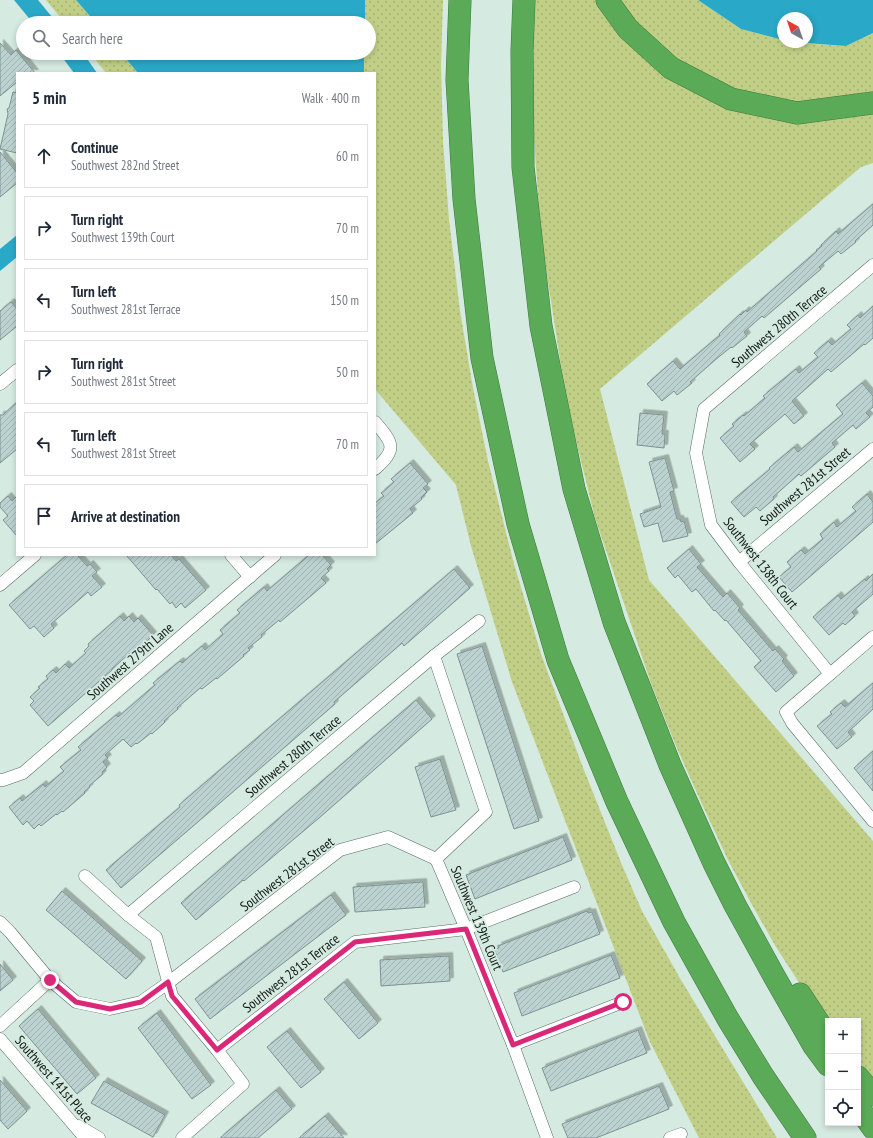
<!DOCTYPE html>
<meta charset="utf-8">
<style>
body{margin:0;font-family:"PT Sans Narrow",sans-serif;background:#f2f2f3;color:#1f2937}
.controls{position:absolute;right:12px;bottom:12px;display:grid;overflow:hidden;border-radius:0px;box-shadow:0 2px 6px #0003}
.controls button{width:36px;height:36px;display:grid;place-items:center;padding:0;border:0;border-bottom:1px solid #e0e1e3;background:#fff;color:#1f2937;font:20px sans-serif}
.compass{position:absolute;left:777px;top:12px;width:36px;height:36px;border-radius:50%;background:#fff;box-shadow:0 2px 6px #0003;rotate:320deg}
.stop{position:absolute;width:12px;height:12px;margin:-9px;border:3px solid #db2777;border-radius:50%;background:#fff}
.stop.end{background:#db2777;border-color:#fff;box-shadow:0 1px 4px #0008}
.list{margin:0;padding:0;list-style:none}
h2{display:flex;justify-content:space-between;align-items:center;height:52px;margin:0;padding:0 16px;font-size:17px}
h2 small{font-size:13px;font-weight:400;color:#747a83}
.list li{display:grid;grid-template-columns:26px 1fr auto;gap:12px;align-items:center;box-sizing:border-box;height:64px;margin:0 8px 8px;padding:0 8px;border:1px solid #e0e1e3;border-radius:0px}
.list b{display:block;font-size:15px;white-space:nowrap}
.list p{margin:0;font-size:13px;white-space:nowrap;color:#747a83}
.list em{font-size:13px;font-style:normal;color:#747a83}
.icon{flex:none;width:22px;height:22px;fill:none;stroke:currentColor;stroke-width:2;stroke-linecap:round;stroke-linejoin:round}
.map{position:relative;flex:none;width:873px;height:1138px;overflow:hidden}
.search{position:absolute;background:#fff;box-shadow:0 2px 6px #0003;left:16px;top:16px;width:360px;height:44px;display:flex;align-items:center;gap:10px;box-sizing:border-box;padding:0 14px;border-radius:22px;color:#747a83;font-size:15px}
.panel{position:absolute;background:#fff;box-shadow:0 2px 6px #0003;left:16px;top:72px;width:360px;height:484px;border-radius:0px}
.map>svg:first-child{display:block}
.grass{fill:url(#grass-dots)}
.water{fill:#2aa8c8}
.building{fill:url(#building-hatch);stroke:#7c9292;filter:url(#shadow)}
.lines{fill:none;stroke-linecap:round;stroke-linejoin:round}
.minor-casing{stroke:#596c64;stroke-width:13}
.motorway-casing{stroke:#417741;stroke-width:23}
.minor{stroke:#fff;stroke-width:12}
.motorway{stroke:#5aaa58;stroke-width:22}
.route{stroke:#db2777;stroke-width:5}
.labels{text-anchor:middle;stroke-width:3.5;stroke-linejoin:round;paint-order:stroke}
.street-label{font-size:14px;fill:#121916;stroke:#d5eae1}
</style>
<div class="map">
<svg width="873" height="1138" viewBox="0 0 873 1138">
<defs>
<pattern id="grass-dots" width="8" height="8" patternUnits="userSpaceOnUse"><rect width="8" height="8" fill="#c1cf86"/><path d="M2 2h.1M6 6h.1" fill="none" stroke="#a5b173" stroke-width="1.8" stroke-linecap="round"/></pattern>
<pattern id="building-hatch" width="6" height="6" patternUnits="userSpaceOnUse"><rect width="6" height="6" fill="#bbd2d1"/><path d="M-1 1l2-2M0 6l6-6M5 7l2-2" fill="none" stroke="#a0b4b3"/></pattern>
<filter id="shadow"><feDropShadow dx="3.5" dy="-3.5" stdDeviation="0" flood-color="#0004"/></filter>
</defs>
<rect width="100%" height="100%" fill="#d5eae1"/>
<g class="grass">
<path d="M46 0H76L96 23H65Z"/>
<path d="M365 0H443L441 65 443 141 449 219 460 311 473 388 488 461 514 564 541 654 582 765 622 865 642 911 681 980 777 1138H699L650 1042 512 682 471 546 456 485 375 389V73H364V53H369V23H365Z"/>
<path d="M533 0H596L602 9 717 98 873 109V163L861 167 600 389 649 580 873 841V1085L858 1067V1021H828L809 998 776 947 751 903 728 860 701 802 676 746 652 686 595 518 573 428 561 366 541 236 532 111Z"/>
<path d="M614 0H698L741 29 783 40V42L846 46 873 33V94L806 103 784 102 732 89 673 58Z"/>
<path d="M90 53H121L138 73H106Z"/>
</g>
<g class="water">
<path d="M14 0H38L57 23H33Z"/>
<path d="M76 0H365V23H96Z"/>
<path d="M698 0H873V33L846 46 792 42H807V18H783V40L741 29Z"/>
<path d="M59 53H83L97 73H74Z"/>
<path d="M121 53H364V73H138Z"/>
<path d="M17 235V257L0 271V249Z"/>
</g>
<g class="building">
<path d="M0 43 11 55 16 50 35 73H17V82L0 96Z"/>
<path d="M13 92 17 93V153L0 149 8 114 7 109 9 108Z"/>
<path d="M0 152 17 173V183L0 197Z"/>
<path d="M873 204V225L855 241 856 242 841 254 838 251 819 267 821 269 764 318 762 316 744 332 747 336 732 348 731 347 715 360 690 382 692 383 677 395 674 391 662 401 647 384 673 361 680 369 720 335 719 334 740 314 741 315 746 310 747 312 817 251 816 250 822 246 821 245 836 231 838 234Z"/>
<path d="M11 302 17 309V326L0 340V311Z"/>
<path d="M873 306V338L865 345 864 344 831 372 828 369 792 401 804 416 794 424 785 414 750 444 755 449 740 462 720 438 734 426 732 424 743 415 744 416 765 398 763 396 796 369 799 373 818 357 814 353 828 341 832 345 851 329 847 325 858 315 860 318Z"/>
<path d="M862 383 873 396V407L866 413 870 417 856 429 853 425 832 443 835 447 801 476 799 474 773 497 774 499 760 511 756 507 744 517 731 502 770 469 769 468 794 447 798 452 843 414 836 405Z"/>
<path d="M17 402V449L0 463V415H3Z"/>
<path d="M640 413 664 415 662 434H665L664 448 637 445Z"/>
<path d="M665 458 674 491 670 492 677 519H680L681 522 684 521 688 536 663 542 658 523 644 527 640 514 661 507 649 462Z"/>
<path d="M410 463 428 484 423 488 427 492 421 498 422 499 410 509 413 513 375 544V503L384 496 381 493 394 482 391 479Z"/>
<path d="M867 494 873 502V522L792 592 779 577 791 567 787 562 801 550 805 554 823 539 820 534 834 522 837 527 856 511 852 507Z"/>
<path d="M8 496 12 501 17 496V536L3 520 8 516 0 507V503Z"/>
<path d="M689 549 701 564 697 567 723 597 727 593 740 608 738 610 773 651 775 649 784 659 782 661 794 676 776 692 754 667 761 661 726 620 725 621 715 610 714 611 696 589 692 592 678 575 675 578 667 568Z"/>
<path d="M67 555H77L87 566 90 564 97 572 92 576 102 587 91 596 88 592 51 624 54 628 44 637 34 626 30 629 9 605Z"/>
<path d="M126 555H171L176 561 179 559 206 590 185 608 181 603 176 608 172 602 170 604 157 589 156 590Z"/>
<path d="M309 555H322L331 565 327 569 329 571 321 578 326 583 280 622 279 620 261 635 262 637 248 648 250 650 243 655 244 656 217 679 216 678 202 689 200 688 177 708 178 709 164 721 165 722 152 734 151 733 137 744 136 743 131 747 123 739 105 755 108 758 103 762 107 767 102 772 103 774 89 786 90 787 84 792 85 793 63 812 62 811 57 815 56 814 41 826 39 824 34 829 27 821 23 825 9 807 20 798 22 801 43 784 45 787 64 771 60 767 81 750 78 747 116 715 118 717 155 685 153 683 180 661 182 663 202 646 205 650 223 634 220 630 240 613 237 610 264 587 267 591Z"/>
<path d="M454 569 470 588 404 646 402 643 334 702 335 704 121 888 106 870 180 807 179 805Z"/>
<path d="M873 574V594L852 612 855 616 845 625 843 623 829 635 813 617 838 595 841 599 865 579 866 581Z"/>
<path d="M120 616 124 621 129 616 134 622 138 618 153 635 141 647 139 645 112 669V670L48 726 30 705 34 701 30 697 40 688 38 687 48 679 46 676 53 670 56 673 65 664 69 668 86 653 84 651 89 646 88 644Z"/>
<path d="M482 646 539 821 514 829 457 654Z"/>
<path d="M873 683V709L848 732 852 737 837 749 817 726 832 714 830 712 841 703 845 707Z"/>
<path d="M416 700 432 719 319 818 244 881 243 880 196 920 181 903Z"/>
<path d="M873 751V791L854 768Z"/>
<path d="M440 759 456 810 431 817 415 767Z"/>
<path d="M563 837 572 860 475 899 466 875Z"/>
<path d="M423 882 425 907 355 912 353 887Z"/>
<path d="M62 891 142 961 126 979 46 910Z"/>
<path d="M331 895 346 915 210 1019 195 999Z"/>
<path d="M587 911 588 913 592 912 600 934 503 972 494 949 499 948 498 946Z"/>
<path d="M611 955 620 978 522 1016 514 993Z"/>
<path d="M449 956 450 981 381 986 380 960Z"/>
<path d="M0 964 13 980 0 991Z"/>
<path d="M344 982 378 1023 359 1039 324 999Z"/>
<path d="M38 1009 96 1078 77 1094 19 1026Z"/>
<path d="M157 1013 211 1085 192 1099 138 1028Z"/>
<path d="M638 1030 647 1053 551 1091 542 1068Z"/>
<path d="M287 1031 321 1072 301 1088 267 1047Z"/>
<path d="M0 1080 27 1111 8 1129 0 1120Z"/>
<path d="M104 1081 165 1115 153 1137 91 1103Z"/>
<path d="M659 1086 669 1109 596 1138H568L562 1124Z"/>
<path d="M276 1090 292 1109 258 1138H220Z"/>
<path d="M325 1116 344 1138H299Z"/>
</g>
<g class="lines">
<defs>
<g id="minor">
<path d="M0 384 17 370"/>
<path d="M375 422C393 443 398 449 375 469"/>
<path d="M231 555 250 577"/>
<path d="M739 562 873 449"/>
<path d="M0 585 35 555"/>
<path d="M873 637 786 712 792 723 873 821"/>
<path d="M434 656 486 812 436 859 466 929 513 1045 547 1138"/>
<path d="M830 674 739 562 711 525 696 453 704 409 873 265"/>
<path d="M0 780H3L23 773 275 555"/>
<path d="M85 876 128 915 156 937 172 996 217 1050 243 1084 182 1138"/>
<path d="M128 915 434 656 479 621"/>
<path d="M0 922 10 932 50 980 76 1002 110 1009 141 1002 168 983 340 850 388 837 436 859"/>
<path d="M0 1026 50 980"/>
<path d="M0 1039 85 1138"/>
<path d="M513 1045 623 1002"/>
<path d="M217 1050 355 942 466 929 574 887"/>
<path d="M79 1126 99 1138"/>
<path d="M670 1138 681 1134"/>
</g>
<g id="motorway">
<path d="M460 0 457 80 464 199 482 358 518 524 558 660 617 802 674 922 728 1019 763 1076 805 1138"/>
<path d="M524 0 522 51 523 167 541 326 574 489 614 622 670 765 714 863 735 905 774 976 814 1046 828 1065"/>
<path d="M607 0 628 29 671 68 731 99 797 113 873 103"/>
<path d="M800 994 828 1037"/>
<path d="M858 1077 873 1095"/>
<path d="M858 1107 873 1128"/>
</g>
</defs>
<use href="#minor" class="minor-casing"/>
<use href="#motorway" class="motorway-casing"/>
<use href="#minor" class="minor"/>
<use href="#motorway" class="motorway"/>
</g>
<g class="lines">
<path class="route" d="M50 980 76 1002 110 1009 141 1002 168 982 172 996 217 1050 355 942 466 929 513 1045 623 1002"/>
</g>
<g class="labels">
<g class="street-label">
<text transform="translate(779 326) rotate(-40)" y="5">Southwest 280th Terrace</text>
<text transform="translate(805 486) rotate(-40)" y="5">Southwest 281st Street</text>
<text transform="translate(761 563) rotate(52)" y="5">Southwest 138th Court</text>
<text transform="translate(130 661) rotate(-41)" y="5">Southwest 279th Lane</text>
<text transform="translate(293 756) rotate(-40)" y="5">Southwest 280th Terrace</text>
<text transform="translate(287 874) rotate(-37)" y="5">Southwest 281st Street</text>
<text transform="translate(477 918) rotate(67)" y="5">Southwest 139th Court</text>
<text transform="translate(291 973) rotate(-38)" y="5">Southwest 281st Terrace</text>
<text transform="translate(54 1079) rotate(49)" y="5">Southwest 141st Place</text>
</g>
</g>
</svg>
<div class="controls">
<button>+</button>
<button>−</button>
<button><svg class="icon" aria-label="locate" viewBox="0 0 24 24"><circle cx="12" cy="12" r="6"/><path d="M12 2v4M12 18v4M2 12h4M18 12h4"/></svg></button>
</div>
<svg class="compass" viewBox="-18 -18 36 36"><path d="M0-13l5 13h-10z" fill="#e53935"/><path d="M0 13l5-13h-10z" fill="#747a83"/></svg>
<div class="stop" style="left:623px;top:1002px"></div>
<div class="stop end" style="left:50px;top:980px"></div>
<div class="search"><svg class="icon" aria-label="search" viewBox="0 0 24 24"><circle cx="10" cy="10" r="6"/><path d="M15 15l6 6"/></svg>Search here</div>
<section class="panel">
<h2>5 min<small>Walk · 400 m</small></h2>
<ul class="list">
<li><svg class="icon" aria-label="ahead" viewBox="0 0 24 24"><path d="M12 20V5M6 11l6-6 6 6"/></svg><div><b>Continue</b><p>Southwest 282nd Street</p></div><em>60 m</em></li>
<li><svg class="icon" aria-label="right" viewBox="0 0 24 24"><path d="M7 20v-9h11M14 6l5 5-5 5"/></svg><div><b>Turn right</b><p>Southwest 139th Court</p></div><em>70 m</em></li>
<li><svg class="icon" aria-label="left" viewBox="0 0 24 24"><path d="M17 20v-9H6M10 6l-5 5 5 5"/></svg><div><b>Turn left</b><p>Southwest 281st Terrace</p></div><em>150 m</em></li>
<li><svg class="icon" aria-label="right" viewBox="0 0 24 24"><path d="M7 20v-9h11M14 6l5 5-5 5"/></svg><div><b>Turn right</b><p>Southwest 281st Street</p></div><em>50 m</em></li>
<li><svg class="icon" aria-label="left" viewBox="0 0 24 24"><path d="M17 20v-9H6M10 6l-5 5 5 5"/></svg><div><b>Turn left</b><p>Southwest 281st Street</p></div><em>70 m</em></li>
<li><svg class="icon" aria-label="arrive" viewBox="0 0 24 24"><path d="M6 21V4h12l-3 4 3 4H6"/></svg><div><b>Arrive at destination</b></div></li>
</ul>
</section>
</div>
